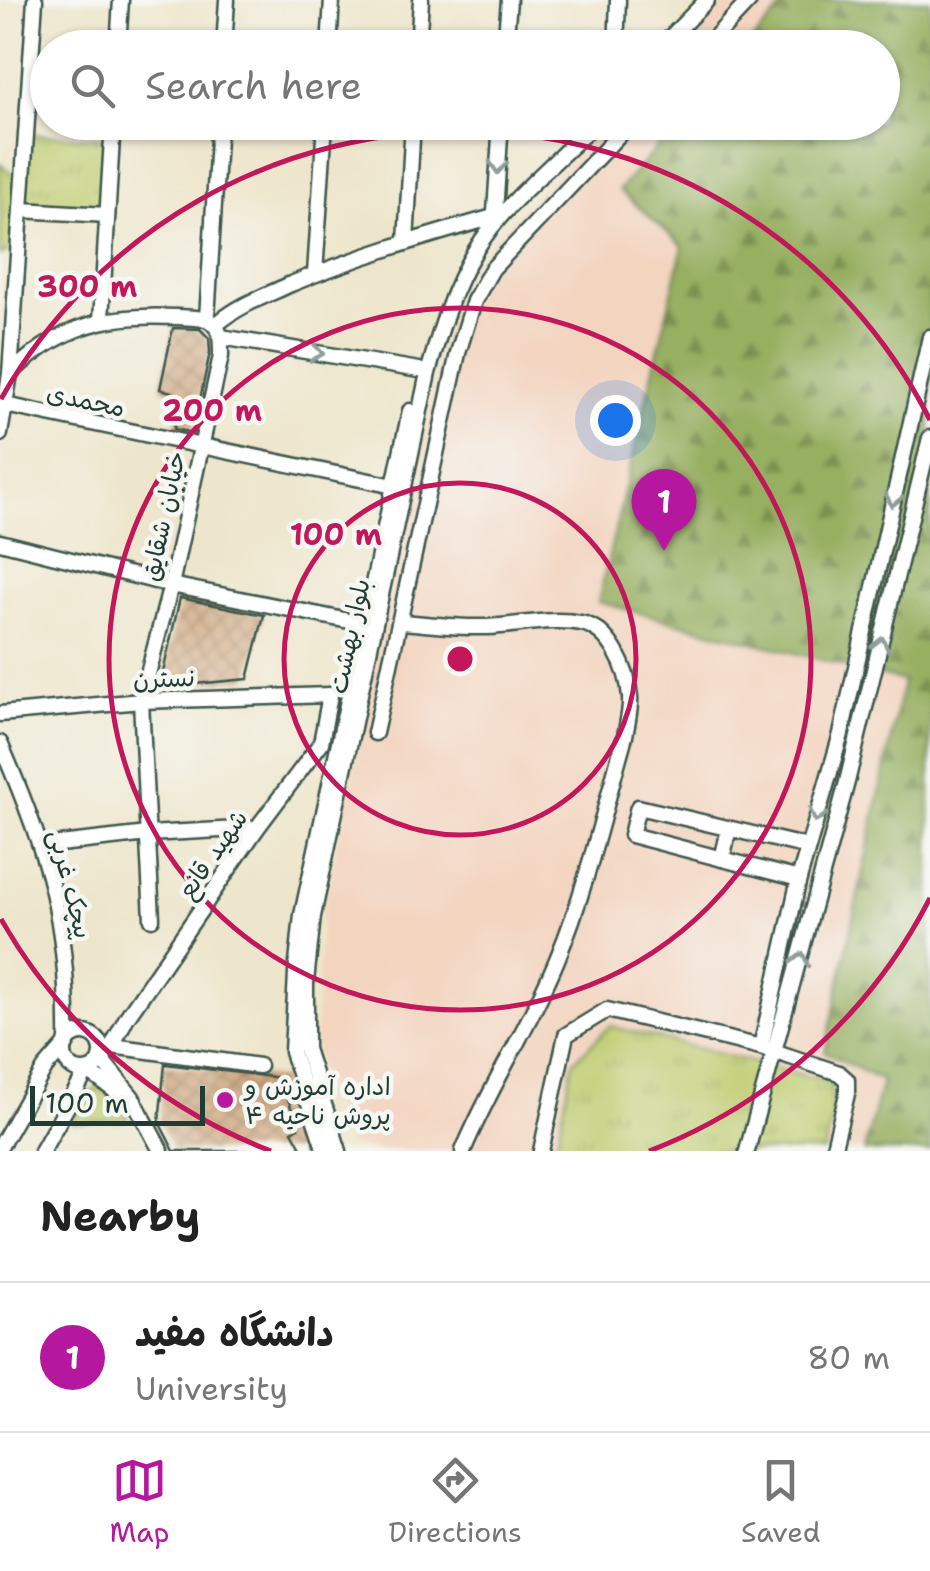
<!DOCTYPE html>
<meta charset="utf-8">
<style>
body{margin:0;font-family:"Shantell Sans","Playpen Sans Arabic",sans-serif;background:#f2f2f2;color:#222}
.scale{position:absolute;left:30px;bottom:25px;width:175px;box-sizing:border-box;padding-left:10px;border:5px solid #1f3d34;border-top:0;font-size:28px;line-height:35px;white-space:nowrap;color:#1f3d34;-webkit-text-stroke:8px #f6f6f2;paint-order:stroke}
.you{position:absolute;left:615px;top:420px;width:35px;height:35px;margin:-25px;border:8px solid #fff;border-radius:50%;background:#1a73e8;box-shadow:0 0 0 15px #1a73e833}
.badge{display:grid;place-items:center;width:65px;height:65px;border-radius:50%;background:#b5179e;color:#fff;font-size:32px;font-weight:700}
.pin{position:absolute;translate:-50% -82px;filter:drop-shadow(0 2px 5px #0008)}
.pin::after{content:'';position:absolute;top:52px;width:35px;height:30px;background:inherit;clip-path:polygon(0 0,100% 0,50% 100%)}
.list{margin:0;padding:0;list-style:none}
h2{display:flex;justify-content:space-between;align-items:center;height:130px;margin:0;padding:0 40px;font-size:42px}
h2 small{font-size:32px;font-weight:400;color:#767676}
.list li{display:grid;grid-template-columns:65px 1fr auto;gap:30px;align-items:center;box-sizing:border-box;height:150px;padding:0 40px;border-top:2px solid #e0e0e0}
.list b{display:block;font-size:38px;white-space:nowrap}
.list p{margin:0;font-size:32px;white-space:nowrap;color:#767676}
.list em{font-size:32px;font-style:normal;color:#767676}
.icon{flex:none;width:55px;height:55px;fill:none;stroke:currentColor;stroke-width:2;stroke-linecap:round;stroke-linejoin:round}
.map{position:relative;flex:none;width:930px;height:1151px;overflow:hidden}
.search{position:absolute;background:#fff;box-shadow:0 2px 8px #0004;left:30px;right:30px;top:30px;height:110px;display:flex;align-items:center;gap:25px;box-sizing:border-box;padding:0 35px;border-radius:55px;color:#767676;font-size:38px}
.sheet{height:280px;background:#fff}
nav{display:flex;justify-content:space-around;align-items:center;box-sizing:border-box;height:140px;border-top:2px solid #e0e0e0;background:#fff;font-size:28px;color:#767676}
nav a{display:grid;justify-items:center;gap:5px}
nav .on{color:#b5179e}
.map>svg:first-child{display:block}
.built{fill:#f3d4bf}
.forest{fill:url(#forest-firs);stroke:#5a764a;stroke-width:2.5}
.park{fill:url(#park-tufts);stroke:#6e8450;stroke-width:2.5}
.building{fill:url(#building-cross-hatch)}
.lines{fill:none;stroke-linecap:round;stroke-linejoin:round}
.minor-casing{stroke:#3e564b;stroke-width:19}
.minor{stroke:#fff;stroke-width:14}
.oneway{stroke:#8f9e9a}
.ring{fill:none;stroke:#c2185b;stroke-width:5}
.poi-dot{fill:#b5179e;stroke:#f6f6f2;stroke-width:4}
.labels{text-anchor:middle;stroke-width:9;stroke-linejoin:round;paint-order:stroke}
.street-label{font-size:25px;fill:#1f3d34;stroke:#f6f6f2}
.poi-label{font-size:25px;fill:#1f3d34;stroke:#f6f6f2;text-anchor:start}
.centre{fill:#c2185b;stroke:#f6f6f2;stroke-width:5}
.ring-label{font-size:30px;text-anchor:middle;font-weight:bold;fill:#c2185b;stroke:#f6f6f2;stroke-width:9;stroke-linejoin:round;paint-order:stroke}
</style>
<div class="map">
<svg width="930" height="1151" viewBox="0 0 930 1151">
<defs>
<pattern id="forest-firs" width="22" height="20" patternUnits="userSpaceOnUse" patternTransform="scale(2.5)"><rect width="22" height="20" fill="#96af60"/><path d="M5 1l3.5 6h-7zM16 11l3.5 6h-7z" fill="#7a9050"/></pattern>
<pattern id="park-tufts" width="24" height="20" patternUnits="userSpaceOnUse" patternTransform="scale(2.5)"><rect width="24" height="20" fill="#bdcb6c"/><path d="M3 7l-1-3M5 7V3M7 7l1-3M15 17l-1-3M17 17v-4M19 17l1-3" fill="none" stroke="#a2af5e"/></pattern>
<pattern id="building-cross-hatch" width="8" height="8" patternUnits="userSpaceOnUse" patternTransform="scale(2.5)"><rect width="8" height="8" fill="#d1a981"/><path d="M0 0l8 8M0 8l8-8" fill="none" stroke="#a98b6a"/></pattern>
</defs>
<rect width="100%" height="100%" fill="#f6f6f2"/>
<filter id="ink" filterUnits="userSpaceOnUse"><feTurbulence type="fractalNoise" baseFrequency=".01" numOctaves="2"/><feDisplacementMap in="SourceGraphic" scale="20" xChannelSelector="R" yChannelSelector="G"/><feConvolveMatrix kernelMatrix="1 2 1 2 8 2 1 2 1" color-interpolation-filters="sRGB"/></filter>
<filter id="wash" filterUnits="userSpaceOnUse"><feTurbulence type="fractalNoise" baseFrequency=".0048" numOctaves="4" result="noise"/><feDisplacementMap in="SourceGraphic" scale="40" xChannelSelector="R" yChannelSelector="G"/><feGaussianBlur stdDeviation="2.25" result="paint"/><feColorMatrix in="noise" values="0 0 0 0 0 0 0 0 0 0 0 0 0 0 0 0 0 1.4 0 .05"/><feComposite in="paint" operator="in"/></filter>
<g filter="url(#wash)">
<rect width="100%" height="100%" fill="#eee6cc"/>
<path class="built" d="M727 0H930V1151H381L349 1145 314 1049 322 917 439 357 447 326 472 267 497 235 607 123 882 122V48L680 47Z"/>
<path class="forest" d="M789 0H930V1151H864L882 1081 825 1052 903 681 598 602 683 246 619 190 679 123 882 122V48L747 47Z"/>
<g class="park">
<path d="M28 134 110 139 105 213 23 208Z"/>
<path d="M0 164 17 177 13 249 0 255Z"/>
<path d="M610 1026 830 1082 833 1115 824 1151H555L573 1062Z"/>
<path d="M100 1087 115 1095 129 1120 72 1123 84 1096Z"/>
</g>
<g id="blocks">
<g class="building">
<path d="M173 328 200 329 209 338 210 352 193 433 174 429 180 394 160 389Z"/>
<path d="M180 598 264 615 248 679 173 686 172 689 168 690 161 681Z"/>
<path d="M165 1064 281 1078 298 1128 292 1131 303 1151H174L159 1122Z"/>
</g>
</g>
</g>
<g filter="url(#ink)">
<use href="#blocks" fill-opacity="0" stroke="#3e564b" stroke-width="2.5"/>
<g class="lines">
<defs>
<g id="minor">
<path d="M118 48 121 0"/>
<path d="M224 48 227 0"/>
<path d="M329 48 332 0"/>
<path d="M418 48 421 0"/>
<path d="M505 48 509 0"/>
<path d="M616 48 618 0"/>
<path d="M660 48 707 0"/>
<path d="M705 48 750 0"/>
<path d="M21 210 107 215"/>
<path d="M495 212 501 122"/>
<path d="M406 242 413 122"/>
<path d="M315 274 325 122"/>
<path d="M207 319 219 122"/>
<path d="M101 320 113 122"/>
<path d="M217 324C239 305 265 296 291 284 356 257 423 237 490 218"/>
<path d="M221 337 419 370"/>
<path d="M10 374C72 314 126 313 207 319 222 327 221 340 221 356L171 585 141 701 152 919"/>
<path d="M5 405 394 486"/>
<path d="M0 434 10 374 35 0"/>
<path d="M0 542 171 585 364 624"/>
<path d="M401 622C429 624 459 628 487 627 518 626 551 617 581 623 611 629 628 670 630 697 631 710 627 724 625 736 604 809 587 887 558 957 531 1024 491 1084 463 1151"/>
<path d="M0 714 141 701 330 695"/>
<path d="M375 733 458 353 474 301 492 269 631 122"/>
<path d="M0 743C48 853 69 922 67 1042"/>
<path d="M42 846 148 834 257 828"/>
<path d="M722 859 729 829"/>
<path d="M799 879 631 835 638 807 808 847"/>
<circle cx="83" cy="1052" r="19"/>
<path d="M112 1046 259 1066"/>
<path d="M761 1047 799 879 841 734 930 337"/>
<path d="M102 1057 112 1046 127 1017 257 828 321 743 330 695"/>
<path d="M101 1059 132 1097 161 1151"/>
<path d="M88 1071 125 1098"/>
<path d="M0 1147 45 1068 67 1043"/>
<path d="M42 1151 87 1071"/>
<path d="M325 1151 292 1052 296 973 302 915 410 411"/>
<path d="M339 1151 306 1049V982L313 916 428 373C440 331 452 289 475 251 505 202 556 163 596 122"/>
<path d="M541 1151 566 1035 607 1010 761 1047 839 1073 847 1080V1094L833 1151"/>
<path d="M747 1151 847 782 930 438"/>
</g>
</defs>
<use href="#minor" class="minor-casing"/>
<use href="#minor" class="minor"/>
</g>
<defs><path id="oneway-chevron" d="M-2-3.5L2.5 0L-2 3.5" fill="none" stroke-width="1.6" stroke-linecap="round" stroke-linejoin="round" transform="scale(2.5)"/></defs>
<g class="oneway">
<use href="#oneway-chevron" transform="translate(498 167) rotate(94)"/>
<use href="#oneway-chevron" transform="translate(317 353) rotate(9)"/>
<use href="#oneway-chevron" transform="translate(893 500) rotate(103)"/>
<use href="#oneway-chevron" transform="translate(881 644) rotate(-76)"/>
<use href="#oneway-chevron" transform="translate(817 816) rotate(106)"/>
<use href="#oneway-chevron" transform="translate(801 959) rotate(-75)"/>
</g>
</g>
<g class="ring">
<circle cx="460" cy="659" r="176"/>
<circle cx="460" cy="659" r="351"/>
<path d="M930 898A527 527 0 0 1 649 1151M271 1151A527 527 0 0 1 1 919M1 399A527 527 0 0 1 930 420"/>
</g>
<circle class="poi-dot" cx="225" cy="1100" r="10"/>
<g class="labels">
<g class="street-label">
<text transform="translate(86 400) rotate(12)" y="9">محمدی</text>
<text transform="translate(163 516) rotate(-78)" y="9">خیابان شقایق</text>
<text transform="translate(349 636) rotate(-78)" y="9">بلوار بهشت</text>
<text transform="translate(164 678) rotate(-2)" y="9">نسترن</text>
<text transform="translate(212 854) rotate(-55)" y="9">شهید قانع</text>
<text transform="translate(71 884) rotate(76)" y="9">پیچک غربی</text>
</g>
<g class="poi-label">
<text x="245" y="1095">اداره آموزش و<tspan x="245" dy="29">پروش ناحیه ۴</tspan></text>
</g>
</g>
<circle cx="460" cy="659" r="15" class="centre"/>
<g class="ring-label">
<text x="87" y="297">300 m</text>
<text x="212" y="421">200 m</text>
<text x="336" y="545">100 m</text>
</g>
</svg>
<div class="scale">100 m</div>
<div class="you"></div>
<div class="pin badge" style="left:664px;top:551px">1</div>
<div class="search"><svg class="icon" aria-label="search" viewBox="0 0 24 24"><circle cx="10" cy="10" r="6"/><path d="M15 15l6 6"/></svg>Search here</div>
</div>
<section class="sheet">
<h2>Nearby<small></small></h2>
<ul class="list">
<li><span class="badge">1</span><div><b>دانشگاه مفید</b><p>University</p></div><em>80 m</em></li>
</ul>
</section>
<nav>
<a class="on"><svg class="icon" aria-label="map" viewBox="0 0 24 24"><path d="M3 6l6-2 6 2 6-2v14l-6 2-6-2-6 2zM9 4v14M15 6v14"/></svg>Map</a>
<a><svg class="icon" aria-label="directions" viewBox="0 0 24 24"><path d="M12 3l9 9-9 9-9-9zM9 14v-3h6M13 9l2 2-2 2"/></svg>Directions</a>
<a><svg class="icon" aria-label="saved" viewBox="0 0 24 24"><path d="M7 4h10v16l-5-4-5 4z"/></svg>Saved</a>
</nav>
